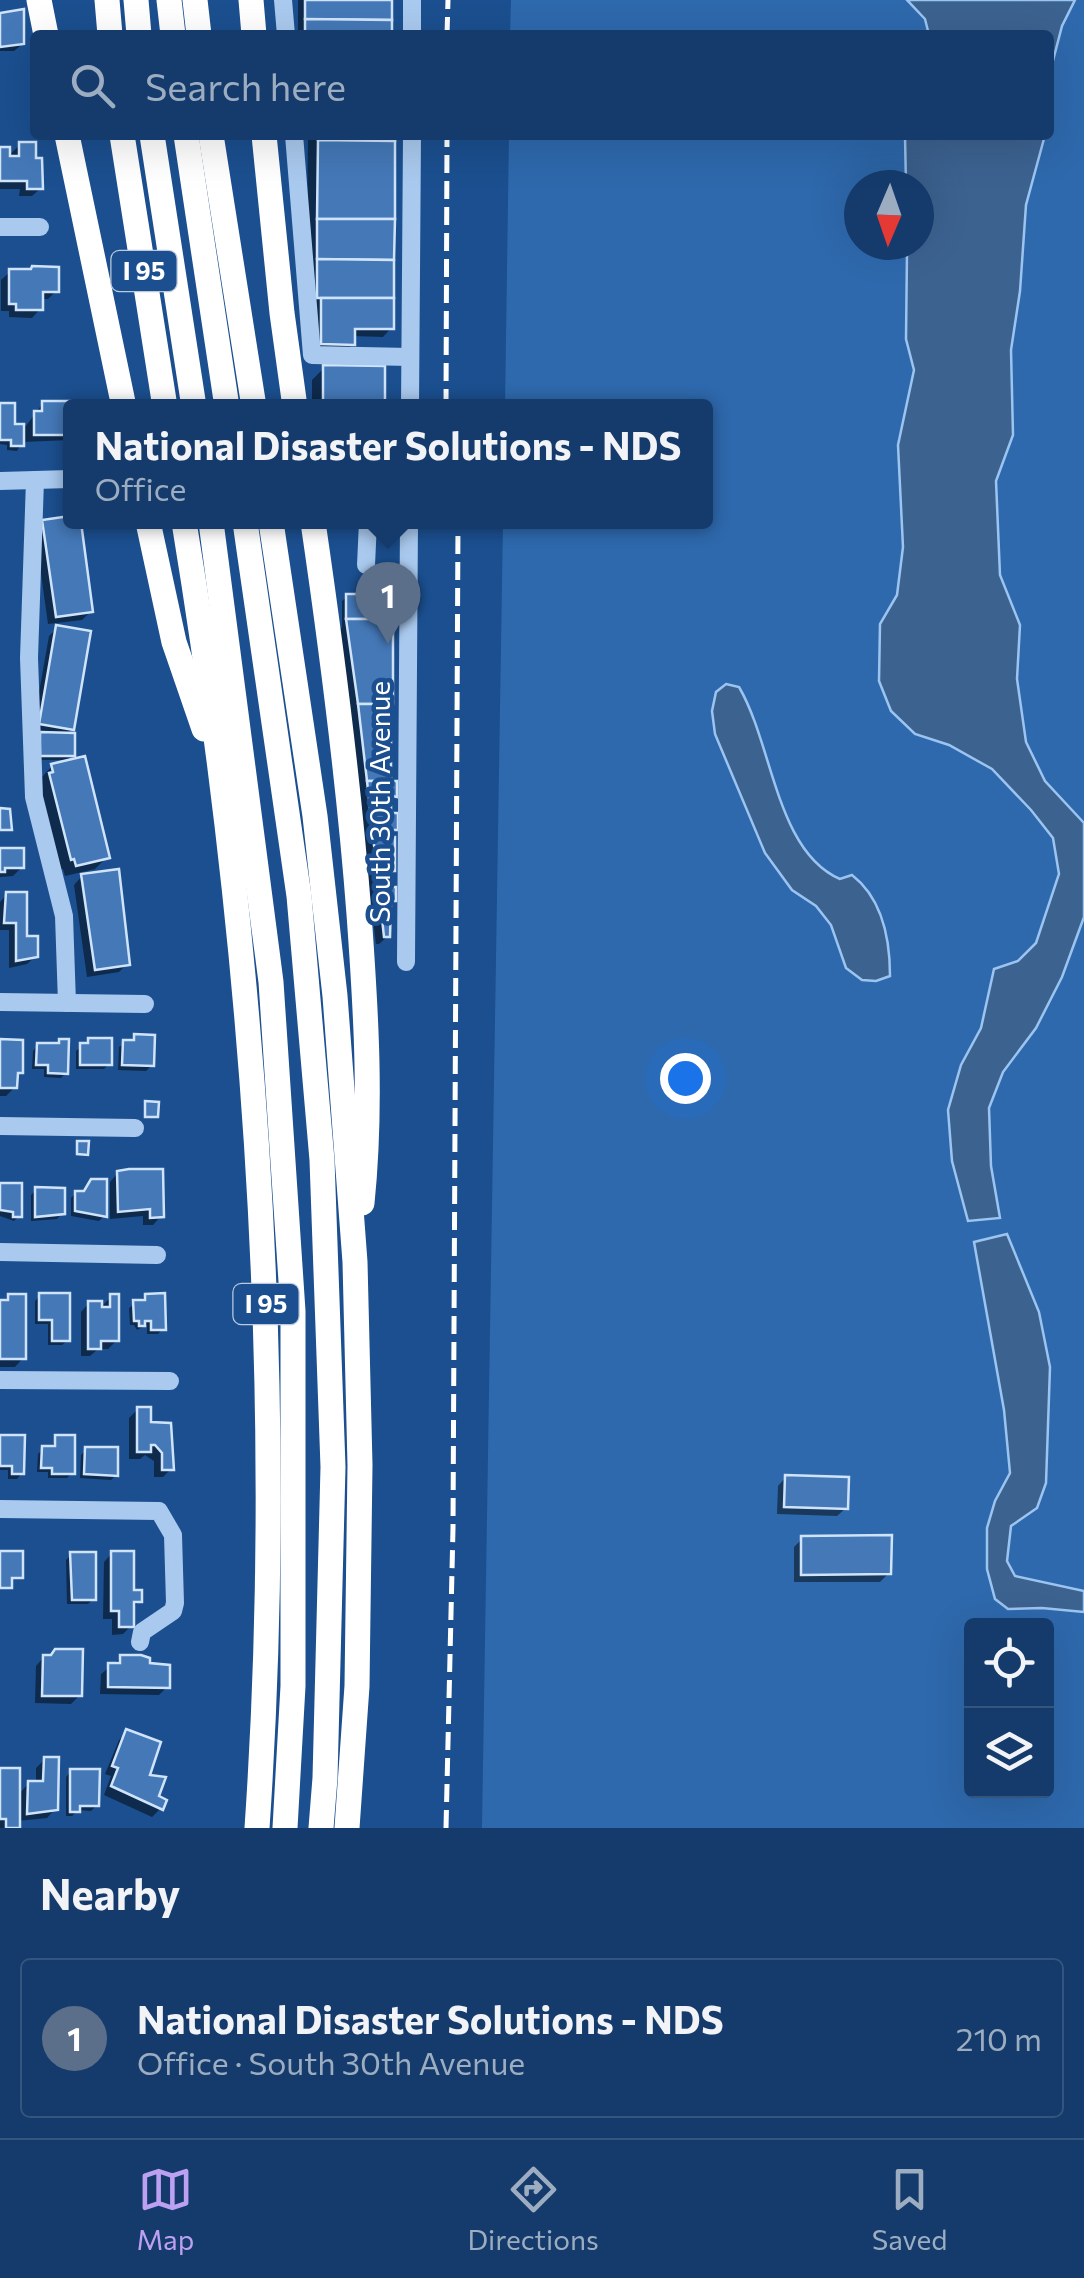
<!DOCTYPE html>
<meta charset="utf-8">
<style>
body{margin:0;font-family:Commissioner,sans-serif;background:#1d4271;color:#f1f3f6}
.controls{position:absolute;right:30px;bottom:30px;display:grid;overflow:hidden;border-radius:10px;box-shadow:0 10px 40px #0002}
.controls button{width:90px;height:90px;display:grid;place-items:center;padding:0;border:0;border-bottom:2px solid #33557e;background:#143b6b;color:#f1f3f6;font:50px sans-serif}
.compass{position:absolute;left:844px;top:170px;width:90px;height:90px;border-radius:50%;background:#143b6b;box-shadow:0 10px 40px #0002;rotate:182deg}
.you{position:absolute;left:685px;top:1078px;width:35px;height:35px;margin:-25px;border:8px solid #fff;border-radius:50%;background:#1a73e8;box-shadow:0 0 0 15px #1a73e833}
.badge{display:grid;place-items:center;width:65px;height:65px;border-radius:50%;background:#bca0f2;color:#fff;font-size:32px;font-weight:700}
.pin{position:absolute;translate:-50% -82px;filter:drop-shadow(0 2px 5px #0008)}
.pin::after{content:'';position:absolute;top:52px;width:35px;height:30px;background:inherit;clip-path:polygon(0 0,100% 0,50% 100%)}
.popup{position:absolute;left:63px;top:399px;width:650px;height:130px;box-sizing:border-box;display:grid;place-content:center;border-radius:10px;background:#143b6b;filter:drop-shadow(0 2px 8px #0005);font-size:32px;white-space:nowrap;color:#9dadc1}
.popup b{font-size:38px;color:#f1f3f6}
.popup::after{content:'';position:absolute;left:50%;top:100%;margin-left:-20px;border:20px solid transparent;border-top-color:#143b6b}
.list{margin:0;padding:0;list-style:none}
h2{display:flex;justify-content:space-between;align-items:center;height:130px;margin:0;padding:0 40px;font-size:42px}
h2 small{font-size:32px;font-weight:400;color:#9dadc1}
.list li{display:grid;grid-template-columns:65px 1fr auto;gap:30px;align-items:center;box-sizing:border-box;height:160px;margin:0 20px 20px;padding:0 20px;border:2px solid #33557e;border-radius:10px}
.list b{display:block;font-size:38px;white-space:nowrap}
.list p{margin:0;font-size:32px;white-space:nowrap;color:#9dadc1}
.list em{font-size:32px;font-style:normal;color:#9dadc1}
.icon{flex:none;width:55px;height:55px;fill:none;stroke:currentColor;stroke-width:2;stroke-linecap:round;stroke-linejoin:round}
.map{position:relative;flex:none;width:1084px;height:1828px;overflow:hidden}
.search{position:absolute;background:#143b6b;box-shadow:0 10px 40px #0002;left:30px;right:30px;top:30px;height:110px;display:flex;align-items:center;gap:25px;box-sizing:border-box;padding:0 35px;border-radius:10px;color:#9dadc1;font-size:38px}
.sheet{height:310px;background:#143b6b}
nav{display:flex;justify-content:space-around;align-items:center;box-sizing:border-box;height:140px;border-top:2px solid #33557e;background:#143b6b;font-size:28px;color:#9dadc1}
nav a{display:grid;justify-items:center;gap:5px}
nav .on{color:#bca0f2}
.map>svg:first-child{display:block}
.green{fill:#2e69ad;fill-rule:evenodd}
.water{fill:#3c6290;stroke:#9cc4f0;stroke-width:2.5}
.shadow{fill:#0007}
.building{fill:#4478b7;stroke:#cfe3fa;stroke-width:2.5}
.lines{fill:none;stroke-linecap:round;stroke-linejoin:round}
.minor{stroke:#a9c9ee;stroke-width:18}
.highway{stroke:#fff;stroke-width:25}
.rail{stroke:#fff;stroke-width:5;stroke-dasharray:18 8;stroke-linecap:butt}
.labels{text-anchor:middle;stroke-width:9;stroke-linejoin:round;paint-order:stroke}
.shield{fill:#1b4f8f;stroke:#bbcadd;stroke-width:2.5}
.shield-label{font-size:25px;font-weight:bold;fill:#fff}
.street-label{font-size:28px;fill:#fff;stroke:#1b4f8f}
</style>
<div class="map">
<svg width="1084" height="1828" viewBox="0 0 1084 1828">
<rect width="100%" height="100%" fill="#1b4f8f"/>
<path class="green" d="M511 0H1084V1828H482L503 522H706V407L505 406 509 135H1049V35H510ZM859 185H919V245H859ZM972 1626H1046V1790H972Z"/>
<g class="water">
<path d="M907 0H1075L1062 26 1049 76V35H929L925 19Z"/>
<path d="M1045 135 1026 205 1020 291 1011 350 1013 435 996 481 1000 575 1020 625 1017 679 1026 742 1045 781 1084 823V917L1062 977 1036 1028 1003 1072 989 1108 991 1166 1000 1218 968 1221 952 1161 948 1110 961 1065 981 1028 994 969 1018 961 1036 943 1059 874 1053 838 1031 810 992 769 949 745 915 734 891 711 879 681 880 624 897 595 903 547 898 445 914 370 906 339 907 252V245H919V185H906L905 136Z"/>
<path d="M726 684 739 687C773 745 776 851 840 879L852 875C883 899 890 940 890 976L876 981 862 980 846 968 831 925 816 906 792 890 765 853 715 734 712 711 716 692Z"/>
<path d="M1007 1234 1039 1312 1050 1367 1046 1483 1037 1508 1011 1526 1007 1561 1015 1576 1084 1591V1612L1042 1608 1008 1609 995 1599 987 1569V1528L995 1501 1010 1473 1004 1410 974 1242Z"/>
</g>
<g class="shadow">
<rect x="298" y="0" width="91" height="35"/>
<path d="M21 12 20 46 14 51H0V15Z"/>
<path d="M308 135H393L391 328 383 337 353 336V344L344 352H313L307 230Z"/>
<path d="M20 145 41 188 32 196H19L20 189H0V149L7 157Z"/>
<path d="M10 272 56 291 48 299H40V309L32 318 9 317V311H1V280Z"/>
<path d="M324 368 382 407H312V380Z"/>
<path d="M43 403 70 407V440L22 442 17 451 7 450V445L0 444V405L13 426H26Z"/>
<path d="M70 518V522H78L91 611 82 620 48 624 35 530 43 522Z"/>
<path d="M348 596 382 622 388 784 394 796 388 802V815L396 829 386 839 393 870 388 874 394 900 388 906V936L379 944H376L339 630 342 627V601Z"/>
<path d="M57 628 72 729 66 735 72 755 67 760H36L32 732 49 636Z"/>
<path d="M52 766 107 857 95 869 65 876 63 869 59 870 39 787 41 778Z"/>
<path d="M0 851 22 867 13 876 0 877Z"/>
<path d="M82 876 127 964 119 972 87 977 74 885Z"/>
<path d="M7 894 24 939 36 956 27 964 9 968V930H0V902Z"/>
<path d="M135 1037 152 1065 146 1071 118 1070 119 1047Z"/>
<path d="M89 1040 109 1064 104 1069H76V1051Z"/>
<path d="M0 1042 20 1072 15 1077V1087L6 1096H0Z"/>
<path d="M60 1042 66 1072 61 1078 44 1077V1069H32L33 1051 38 1045 56 1046Z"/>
<path d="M118 1173 161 1216 153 1225H143V1216L110 1219V1182Z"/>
<path d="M0 1185 19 1216 14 1221 0 1216Z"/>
<path d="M36 1190 62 1213 57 1219 31 1221V1195Z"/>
<path d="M76 1193 104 1216 99 1221 71 1216V1198Z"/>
<path d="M9 1296 23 1358 15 1367H0V1303Z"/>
<path d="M40 1296 68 1340 62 1345H48V1324H35V1301Z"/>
<path d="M146 1296 163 1328 158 1334H147V1325L137 1330 134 1325H130L129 1308Z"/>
<path d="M111 1297 117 1340 108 1349H98L90 1356H81V1312L89 1303 100 1308Z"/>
<path d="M138 1409 171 1469 163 1477H154V1461L145 1455 140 1459H129V1418Z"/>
<path d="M0 1438 22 1473 17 1479H8V1470H0Z"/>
<path d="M56 1438 72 1473 67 1478H48V1472H37L38 1454 43 1449H51Z"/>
<path d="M86 1450 116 1475 111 1480 80 1478 81 1455Z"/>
<path d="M786 1477 846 1508 837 1516 777 1514 778 1486Z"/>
<path d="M802 1539 889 1573 880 1582H794V1547Z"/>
<path d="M112 1553 131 1592 139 1601 131 1610V1626L123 1634 112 1635V1619H103L104 1562Z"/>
<path d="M71 1555 93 1599 88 1604H67L66 1560Z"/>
<path d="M44 1657 80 1695 71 1704 35 1703 36 1666Z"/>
<path d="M121 1658 167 1687 159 1695 100 1694 101 1674Z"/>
<path d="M127 1732 161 1808 152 1817 104 1795 111 1776 105 1774 119 1740Z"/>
<path d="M45 1759 55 1809 47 1818 17 1821V1828H0V1771L18 1795 29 1783H36V1768Z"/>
<path d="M71 1771 97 1805 91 1811 78 1810 72 1816H66V1777Z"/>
</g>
<g class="building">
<path d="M305 0H392V20L305 19Z"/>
<path d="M24 9V44L0 47V13Z"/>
<path d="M305 19 392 20V35H305Z"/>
<path d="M318 135H395V141L318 140Z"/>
<path d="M318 140 395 141V219H317Z"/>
<path d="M19 142H36V158H42L43 189H27V181H0V147H10V156H19Z"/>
<path d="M317 219H395L394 260 317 259Z"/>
<path d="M317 259 394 260V298H317Z"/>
<path d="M32 266 59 267V292H43V310H16V304H9V269H31Z"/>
<path d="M321 298H394V329H355V345L321 344Z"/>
<path d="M323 365 385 366V407H323Z"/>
<path d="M42 401H79V407H70V435H34V411H42Z"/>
<path d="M0 403H15V424H24V446H11V440H0Z"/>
<path d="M70 516V522H81L93 612 56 617 42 520Z"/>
<rect x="346" y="594" width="38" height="25"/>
<path d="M346 619H393V704H358Z"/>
<path d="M56 625 91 631 74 730 39 724Z"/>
<path d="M358 704H391V781H367Z"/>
<path d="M40 732 75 733V756H40Z"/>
<path d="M85 756 110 858 76 866 74 859 71 860 49 773 53 772 51 764Z"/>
<path d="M367 781H397V797L391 796V813H398V830H391V837H395V871H391V887H396V901H391L390 937H384Z"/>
<path d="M0 808 10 809 12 830H0Z"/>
<path d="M0 848H24V868H5V872H0Z"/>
<path d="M119 869 130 965 95 970 81 874Z"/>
<path d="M6 892H27V936H38V957L16 961V923H4Z"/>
<path d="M134 1034 155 1035 154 1066 122 1065 123 1040H134Z"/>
<path d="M88 1038H112V1065H80V1043H88Z"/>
<path d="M0 1039 23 1040V1073H18L17 1088H0Z"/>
<path d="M59 1039H69L68 1074 48 1073V1065H36L37 1043H59Z"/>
<path d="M145 1101 159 1102 158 1117H145Z"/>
<path d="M77 1141H89L88 1155 77 1154Z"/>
<path d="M129 1169H163L164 1217 150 1218V1209L118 1212 117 1171Z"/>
<path d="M91 1179H107V1217L75 1211V1191H84Z"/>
<path d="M0 1183H22V1217H13V1212L0 1210Z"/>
<path d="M35 1187 65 1188V1214L35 1217Z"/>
<path d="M39 1293H70V1341H52V1320H39Z"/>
<path d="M165 1293 166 1330H151V1321H145V1326H139V1321H134L133 1300H145V1294Z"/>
<path d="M8 1294H26V1359H0V1300H8Z"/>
<path d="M110 1294H119V1341H101V1349H88V1301H102V1307H110Z"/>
<path d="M137 1407H151V1422L171 1423 174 1470H162V1453L155 1445H151V1452H137Z"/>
<path d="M0 1435H25L24 1474H12V1466H0Z"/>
<path d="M55 1435H75V1474H52V1468H41L42 1446H55Z"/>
<path d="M85 1447H118V1476L84 1474Z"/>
<path d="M785 1475 849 1477 848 1509 784 1507Z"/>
<path d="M892 1535 891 1574 801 1575V1536Z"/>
<path d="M0 1551H23V1578H12V1588H0Z"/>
<path d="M111 1551H134V1590H142V1602H134V1627H119V1611H111Z"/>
<path d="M70 1552H96V1600H72Z"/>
<path d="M55 1649H83L82 1696H42L43 1655H51Z"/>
<path d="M120 1655H141L150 1658V1663L170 1665V1688L108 1687V1663H120Z"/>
<path d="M126 1729 161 1742 150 1775 166 1777 159 1796 167 1800 163 1810 111 1786 118 1768 112 1766Z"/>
<path d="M44 1757H59L58 1810 27 1814 28 1781H43Z"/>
<path d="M0 1768H20V1828H6V1819H0Z"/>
<path d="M70 1769H100L99 1806H80V1812H70Z"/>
</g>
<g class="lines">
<g class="minor">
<path d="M283 0 286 35"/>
<path d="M412 35V0"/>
<path d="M294 135 312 355 410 357"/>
<path d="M0 227H40"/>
<path d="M410 407 412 135"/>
<path d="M35 480 29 658 34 797 64 916 67 1003"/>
<path d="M0 481 70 479"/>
<path d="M366 565 368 522"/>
<path d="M406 962 409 522"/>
<path d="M0 1002 145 1004"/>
<path d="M0 1126 135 1128"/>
<path d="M0 1252 157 1255"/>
<path d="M0 1380 170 1381"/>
<path d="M0 1509 159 1511 173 1535 175 1603 173 1611 142 1632 140 1642"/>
</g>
<g class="highway">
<path d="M39 0 46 35"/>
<path d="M107 0 110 35"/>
<path d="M136 0 139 35"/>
<path d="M169 0 173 35"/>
<path d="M195 0 199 35"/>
<path d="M251 0 254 35"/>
<path d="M67 135 124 407"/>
<path d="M122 135 165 407"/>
<path d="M152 135 194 407"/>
<path d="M186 135 227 407"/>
<path d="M211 135 254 407"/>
<path d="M264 135 282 313 295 407"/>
<path d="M148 522 174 642 204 729"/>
<path d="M184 522C255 953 287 1391 257 1828"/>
<path d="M211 522 271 982 293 1311V1686L285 1828"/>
<path d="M245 522 299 896 322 1160 333 1467 325 1778 321 1828"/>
<path d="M271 522 315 816 335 996 355 1262 360 1465 357 1686 347 1828"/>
<path d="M313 522C332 652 349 782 359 914 366 1011 372 1106 362 1203"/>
</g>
<g class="rail">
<path d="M447 35 448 0"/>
<path d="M446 407 447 135"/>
<path d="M446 1828 453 1528 458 522"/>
</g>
</g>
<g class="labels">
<g class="shield">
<rect x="111.5" y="251" width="65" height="40" rx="8"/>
<rect x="233.5" y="1284" width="65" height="40" rx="8"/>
</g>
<g class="shield-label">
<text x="144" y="280">I 95</text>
<text x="266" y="1313">I 95</text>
</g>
<g class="street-label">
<text transform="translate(380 802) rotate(-90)" y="10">South 30th Avenue</text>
</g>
</g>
</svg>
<div class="controls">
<button><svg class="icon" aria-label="locate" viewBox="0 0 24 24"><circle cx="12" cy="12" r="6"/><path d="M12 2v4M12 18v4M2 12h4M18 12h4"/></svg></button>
<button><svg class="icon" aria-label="layers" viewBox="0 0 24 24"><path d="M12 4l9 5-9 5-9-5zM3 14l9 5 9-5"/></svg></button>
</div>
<svg class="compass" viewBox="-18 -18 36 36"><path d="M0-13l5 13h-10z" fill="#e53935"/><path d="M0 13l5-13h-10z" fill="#9dadc1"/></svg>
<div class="you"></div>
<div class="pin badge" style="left:388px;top:644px;background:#5c6f8a">1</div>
<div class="popup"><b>National Disaster Solutions - NDS</b>Office</div>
<div class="search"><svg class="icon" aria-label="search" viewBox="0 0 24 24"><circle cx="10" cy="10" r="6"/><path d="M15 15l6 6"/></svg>Search here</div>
</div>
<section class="sheet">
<h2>Nearby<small></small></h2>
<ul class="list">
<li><span class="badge" style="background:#5c6f8a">1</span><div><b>National Disaster Solutions - NDS</b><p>Office · South 30th Avenue</p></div><em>210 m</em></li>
</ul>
</section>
<nav>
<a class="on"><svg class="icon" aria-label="map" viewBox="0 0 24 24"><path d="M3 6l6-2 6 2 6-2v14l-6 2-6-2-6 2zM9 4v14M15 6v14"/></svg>Map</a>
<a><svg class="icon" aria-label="directions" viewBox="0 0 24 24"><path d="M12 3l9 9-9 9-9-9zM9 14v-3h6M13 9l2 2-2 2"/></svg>Directions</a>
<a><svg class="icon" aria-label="saved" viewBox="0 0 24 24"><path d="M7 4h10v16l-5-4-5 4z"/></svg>Saved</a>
</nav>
